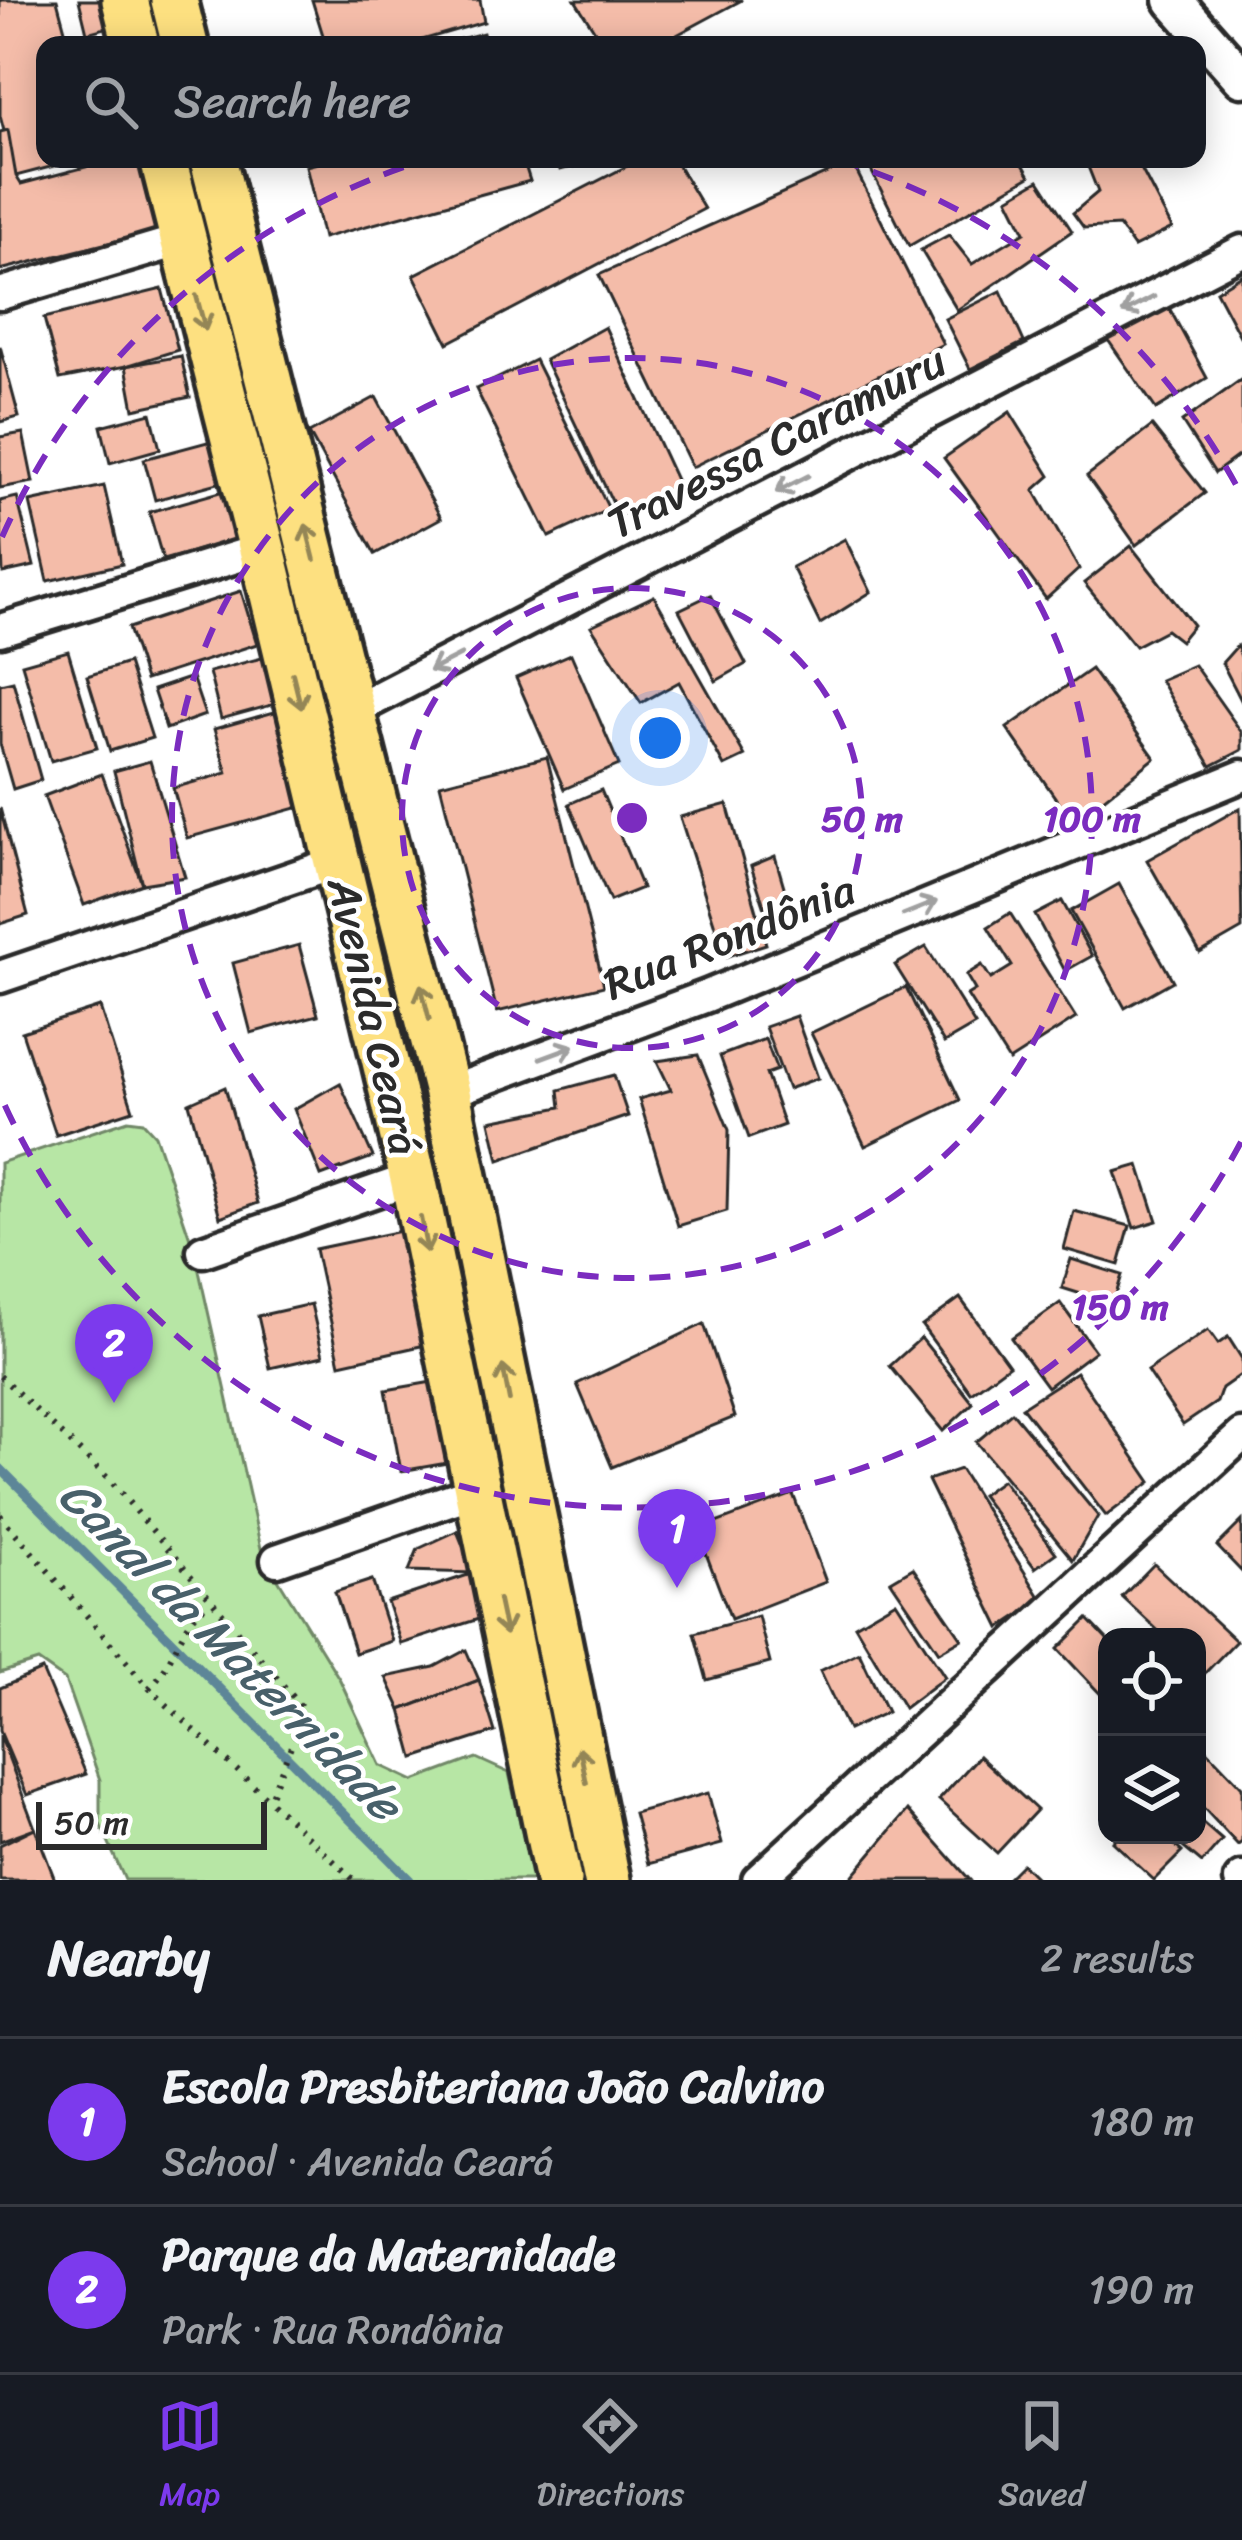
<!DOCTYPE html>
<meta charset="utf-8">
<style>
body{margin:0;font-family:Sriracha,sans-serif;background:#242831;color:#f1f3f6}
.controls{position:absolute;right:36px;bottom:36px;display:grid;overflow:hidden;border-radius:24px;box-shadow:0 6px 30px #0003}
.controls button{width:108px;height:108px;display:grid;place-items:center;padding:0;border:0;border-bottom:3px solid #363941;background:#171b24;color:#f1f3f6;font:60px sans-serif}
.scale{position:absolute;left:36px;bottom:30px;width:231px;box-sizing:border-box;padding-left:12px;border:6px solid #2b2b2b;border-top:0;font-size:33px;line-height:42px;white-space:nowrap;color:#2b2b2b;-webkit-text-stroke:9px #fff;paint-order:stroke}
.you{position:absolute;left:660px;top:738px;width:42px;height:42px;margin:-30px;border:9px solid #fff;border-radius:50%;background:#1a73e8;box-shadow:0 0 0 18px #1a73e833}
.badge{display:grid;place-items:center;width:78px;height:78px;border-radius:50%;background:#7c3aed;color:#fff;font-size:39px;font-weight:700}
.pin{position:absolute;translate:-50% -99px;filter:drop-shadow(0 3px 6px #0008)}
.pin::after{content:'';position:absolute;top:63px;width:42px;height:36px;background:inherit;clip-path:polygon(0 0,100% 0,50% 100%)}
.list{margin:0;padding:0;list-style:none}
h2{display:flex;justify-content:space-between;align-items:center;height:156px;margin:0;padding:0 48px;font-size:51px}
h2 small{font-size:39px;font-weight:400;color:#9ea1a6}
.list li{display:grid;grid-template-columns:78px 1fr auto;gap:36px;align-items:center;box-sizing:border-box;height:168px;padding:0 48px;border-top:3px solid #363941}
.list b{display:block;font-size:45px;white-space:nowrap}
.list p{margin:0;font-size:39px;white-space:nowrap;color:#9ea1a6}
.list em{font-size:39px;font-style:normal;color:#9ea1a6}
.icon{flex:none;width:66px;height:66px;fill:none;stroke:currentColor;stroke-width:2;stroke-linecap:round;stroke-linejoin:round}
.map{position:relative;flex:none;width:1242px;height:1880px;overflow:hidden}
.search{position:absolute;background:#171b24;box-shadow:0 6px 30px #0003;left:36px;right:36px;top:36px;height:132px;display:flex;align-items:center;gap:30px;box-sizing:border-box;padding:0 42px;border-radius:24px;color:#9ea1a6;font-size:45px}
.sheet{height:492px;background:#171b24}
nav{display:flex;justify-content:space-around;align-items:center;box-sizing:border-box;height:168px;border-top:3px solid #363941;background:#171b24;font-size:33px;color:#9ea1a6}
nav a{display:grid;justify-items:center;gap:6px}
nav .on{color:#7c3aed}
.map>svg:first-child{display:block}
.green{fill:#b7e6a5;stroke:#718868;stroke-width:3}
.lines{fill:none;stroke-linecap:round;stroke-linejoin:round}
.stream{stroke:#5d8698;stroke-width:9}
.building{fill:#f4bca9;stroke:#2b2b2b;stroke-width:3}
.minor-casing{stroke:#2b2b2b;stroke-width:39}
.tertiary-casing{stroke:#2b2b2b;stroke-width:45}
.primary-casing{stroke:#2b2b2b;stroke-width:54}
.path{stroke:#2b2b2b;stroke-width:6;stroke-dasharray:3 9;stroke-linecap:butt}
.minor{stroke:#fff;stroke-width:30}
.tertiary{stroke:#fff;stroke-width:36}
.primary{stroke:#fde080;stroke-width:45}
.oneway{stroke:#a0a0a0}
.oneway2{stroke:#948656}
.ring{fill:none;stroke:#7b2cbf;stroke-width:6;stroke-dasharray:21 15}
.labels{text-anchor:middle;stroke-width:9;stroke-linejoin:round;paint-order:stroke}
.street-label{font-size:45px;fill:#2b2b2b;stroke:#fff}
.water-label{font-size:48px;font-style:italic;fill:#48606a;stroke:#fff}
.centre{fill:#7b2cbf;stroke:#fff;stroke-width:6}
.ring-label{font-size:36px;text-anchor:middle;font-weight:bold;fill:#7b2cbf;stroke:#fff;stroke-width:9;stroke-linejoin:round;paint-order:stroke}
</style>
<div class="map">
<svg width="1242" height="1880" viewBox="0 0 1242 1880">
<rect width="100%" height="100%" fill="#fff"/>
<filter id="ink" filterUnits="userSpaceOnUse"><feTurbulence type="fractalNoise" baseFrequency=".00833" numOctaves="2"/><feDisplacementMap in="SourceGraphic" scale="24" xChannelSelector="R" yChannelSelector="G"/><feConvolveMatrix kernelMatrix="1 2 1 2 8 2 1 2 1" color-interpolation-filters="sRGB"/></filter>
<g filter="url(#ink)">
<path class="green" d="M128 1120 143 1122 155 1135 195 1253 262 1553 340 1680 380 1765 414 1781 476 1758 509 1773 533 1880H125L100 1824V1780L65 1680 38 1661 0 1673V1163Z"/>
<g class="lines">
<path class="stream" d="M0 1468 410 1880"/>
</g>
<g class="building">
<path d="M0 0H57L69 45H45V159L77 160 16 176 0 116Z"/>
<path d="M79 0H107L113 26 87 33Z"/>
<path d="M312 0H480L484 22 405 45H326Z"/>
<path d="M575 0H742L658 45H604Z"/>
<path d="M483 33 486 45H437Z"/>
<path d="M8 130 16 176 21 184 86 167 84 159H147L164 229 0 270V132Z"/>
<path d="M333 159H523L530 181 323 238 306 166Z"/>
<path d="M557 159H584L585 164 560 170Z"/>
<path d="M641 159H674L704 209 448 343 414 275Z"/>
<path d="M874 159H1020L1030 176 909 246 867 162Z"/>
<path d="M1085 159H1136L1172 228 1134 247 1119 226 1084 228 1073 213 1098 192Z"/>
<path d="M852 162 943 344 692 467 599 275Z"/>
<path d="M1039 180 1072 231 957 310 921 250 949 235 972 264 1025 232 1008 198Z"/>
<path d="M1242 275V340L1216 291Z"/>
<path d="M162 289 178 350 126 366 60 379 44 318Z"/>
<path d="M1001 291 1024 342 970 369 945 319Z"/>
<path d="M1167 304 1207 378 1156 409 1108 340Z"/>
<path d="M605 327 678 484 619 516 545 360Z"/>
<path d="M0 346 19 417 0 422Z"/>
<path d="M181 356 190 397 134 409 126 366Z"/>
<path d="M535 360 609 509 549 537 476 389Z"/>
<path d="M1242 379V453L1215 473 1182 422Z"/>
<path d="M376 397 441 518 375 554 309 433Z"/>
<path d="M1010 412 1050 476 1034 490 1079 569 1046 599 944 458Z"/>
<path d="M151 413 160 449 110 463 101 426Z"/>
<path d="M1152 426 1205 493 1136 545 1087 476Z"/>
<path d="M23 433 33 482 0 488V437Z"/>
<path d="M211 441 222 482 155 500 144 459Z"/>
<path d="M104 486 122 564 48 581 30 502Z"/>
<path d="M227 490 241 538 163 560 149 512Z"/>
<path d="M17 497 34 566 3 573 0 501Z"/>
<path d="M845 539 871 592 820 624 792 567Z"/>
<path d="M1131 546 1193 625 1180 641 1166 630 1135 646 1084 583Z"/>
<path d="M241 591 257 644 145 680 128 628Z"/>
<path d="M710 595 746 664 716 681 679 610Z"/>
<path d="M654 596 745 756 724 766 679 682 641 703 591 626Z"/>
<path d="M1237 646 1242 659V702L1222 663Z"/>
<path d="M68 651 97 748 51 761 22 664Z"/>
<path d="M571 654 619 765 564 789 516 678Z"/>
<path d="M273 655 286 701 221 719 209 672Z"/>
<path d="M128 663 152 738 110 751 87 676Z"/>
<path d="M1194 665 1242 733V750L1211 766 1160 680Z"/>
<path d="M1091 669 1155 758 1073 823 1007 728Z"/>
<path d="M192 677 205 715 166 729 153 690Z"/>
<path d="M13 681 41 780 13 789 0 744V684Z"/>
<path d="M285 709 311 804 187 838 173 788 227 773 214 729Z"/>
<path d="M547 757 604 986 497 1012 440 784Z"/>
<path d="M150 761 185 877 142 884 114 771Z"/>
<path d="M102 774 142 884 84 905 44 796Z"/>
<path d="M601 790 642 888 610 901 569 804Z"/>
<path d="M727 804 766 944 725 957 680 817Z"/>
<path d="M0 808 28 915 0 924Z"/>
<path d="M1240 808 1242 929 1200 953 1147 860Z"/>
<path d="M775 856 789 904 767 915 751 866Z"/>
<path d="M1119 884 1173 981 1125 1008 1071 911Z"/>
<path d="M1062 901 1092 956 1065 971 1035 915Z"/>
<path d="M1010 913 1076 1018 1009 1061 967 995 975 990 966 975 982 965 991 979 1012 966 988 927Z"/>
<path d="M299 945 318 1015 251 1033 233 963Z"/>
<path d="M926 947 975 1025 944 1043 895 965Z"/>
<path d="M906 987 960 1100 865 1146 811 1033Z"/>
<path d="M100 1007 133 1110 56 1135 22 1032Z"/>
<path d="M796 1016 818 1078 788 1089 765 1027Z"/>
<path d="M765 1039 777 1070 766 1074 784 1125 749 1138 720 1056Z"/>
<path d="M698 1055 729 1130 727 1211 678 1226 639 1099 671 1090 657 1061Z"/>
<path d="M614 1075 628 1116 499 1160 490 1121 561 1107 559 1090Z"/>
<path d="M340 1083 373 1157 321 1176 294 1109Z"/>
<path d="M225 1087 258 1203 220 1217 189 1103Z"/>
<path d="M1139 1165 1157 1221 1134 1228 1115 1172Z"/>
<path d="M1074 1211 1130 1226 1119 1265 1064 1249Z"/>
<path d="M400 1231 425 1345 340 1364 315 1249Z"/>
<path d="M1071 1259 1122 1275 1113 1304 1062 1288Z"/>
<path d="M960 1298 1009 1365 971 1393 922 1326Z"/>
<path d="M1060 1303 1095 1351 1047 1387 1011 1338Z"/>
<path d="M311 1304 323 1356 270 1368 258 1316Z"/>
<path d="M704 1324 735 1417 612 1467 577 1384Z"/>
<path d="M1208 1330 1218 1344 1228 1337 1242 1359V1374L1222 1388 1217 1402 1183 1425 1147 1371Z"/>
<path d="M921 1338 973 1403 943 1431 890 1366Z"/>
<path d="M1076 1372 1151 1482 1106 1516 1022 1407Z"/>
<path d="M438 1381 453 1462 401 1471 386 1390Z"/>
<path d="M1012 1412 1098 1516 1073 1560 976 1442Z"/>
<path d="M960 1469 1042 1600 1000 1628 928 1480Z"/>
<path d="M1002 1480 1056 1553 1035 1568 981 1495Z"/>
<path d="M793 1494 826 1582 731 1619 697 1530Z"/>
<path d="M1242 1521V1572L1217 1546Z"/>
<path d="M457 1531 474 1573 409 1571 418 1549Z"/>
<path d="M1154 1564 1236 1641 1204 1674 1197 1667V1637H1165L1122 1597Z"/>
<path d="M913 1568 962 1639 939 1652 891 1581Z"/>
<path d="M474 1573 488 1616 401 1644 387 1602Z"/>
<path d="M372 1580 392 1641 355 1653 335 1592Z"/>
<path d="M896 1601 945 1677 904 1708 855 1625Z"/>
<path d="M758 1616 770 1663 707 1680 694 1633Z"/>
<path d="M1088 1619 1107 1639V1701L1058 1649Z"/>
<path d="M466 1650 479 1680 401 1710 386 1677 434 1667Z"/>
<path d="M859 1652 887 1712 848 1730 820 1671Z"/>
<path d="M42 1670 86 1774 27 1795 0 1731V1688Z"/>
<path d="M479 1680 495 1732 414 1758 401 1710Z"/>
<path d="M0 1735 35 1828 0 1841Z"/>
<path d="M1197 1740 1242 1787V1842L1238 1845 1197 1801Z"/>
<path d="M979 1756 1037 1810 997 1853 939 1800Z"/>
<path d="M708 1793 722 1844 648 1864 634 1813Z"/>
<path d="M908 1810 970 1880H849Z"/>
<path d="M1198 1819 1222 1840 1202 1863 1178 1843 1184 1835H1197Z"/>
<path d="M35 1828 55 1880H0V1845Z"/>
<path d="M1119 1835H1164L1182 1852 1154 1880 1113 1842Z"/>
<path d="M1022 1864 1038 1880H1006Z"/>
</g>
<g class="lines">
<defs>
<g id="minor">
<path d="M0 294 182 240"/>
<path d="M0 630 262 549"/>
<path d="M352 711 1242 251"/>
<path d="M0 977 338 862"/>
<path d="M447 1093 707 996 1242 776"/>
<path d="M203 1251 413 1178"/>
<path d="M277 1560 475 1491"/>
<path d="M758 1880 1242 1435"/>
<path d="M1240 1880 1242 1878"/>
</g>
<path id="tertiary" d="M1173 0 1242 78"/>
<g id="primary">
<path d="M125 0 136 45"/>
<path d="M174 0 185 45"/>
<path d="M163 159 262 549 413 1178 558 1880"/>
<path d="M213 159 447 1093 607 1880"/>
</g>
</defs>
<use href="#minor" class="minor-casing"/>
<use href="#tertiary" class="tertiary-casing"/>
<use href="#primary" class="primary-casing"/>
<g class="path">
<path d="M0 1376 109 1479 305 1711 270 1798"/>
<path d="M0 1515 149 1688 354 1880"/>
<path d="M149 1688C175 1664 180 1620 211 1602"/>
</g>
<use href="#minor" class="minor"/>
<use href="#tertiary" class="tertiary"/>
<use href="#primary" class="primary"/>
</g>
<defs><path id="oneway-shaft" d="M-6 0H5M1.5-3L5.5 0L1.5 3" fill="none" stroke-width="1.6" stroke-linecap="round" stroke-linejoin="round" transform="scale(3)"/></defs>
<g class="oneway">
<use href="#oneway-shaft" transform="translate(1138 305) rotate(153)"/>
<use href="#oneway-shaft" transform="translate(792 484) rotate(153)"/>
<use href="#oneway-shaft" transform="translate(445 663) rotate(153)"/>
<use href="#oneway-shaft" transform="translate(920 908) rotate(-22)"/>
<use href="#oneway-shaft" transform="translate(557 1052) rotate(-20)"/>
</g>
<g class="oneway2">
<use href="#oneway-shaft" transform="translate(201 313) rotate(75)"/>
<use href="#oneway-shaft" transform="translate(310 542) rotate(-104)"/>
<use href="#oneway-shaft" transform="translate(297 691) rotate(76)"/>
<use href="#oneway-shaft" transform="translate(425 1002) rotate(-104)"/>
<use href="#oneway-shaft" transform="translate(424 1235) rotate(79)"/>
<use href="#oneway-shaft" transform="translate(506 1383) rotate(-101)"/>
<use href="#oneway-shaft" transform="translate(502 1617) rotate(78)"/>
<use href="#oneway-shaft" transform="translate(583 1765) rotate(-101)"/>
</g>
</g>
<g class="ring">
<circle cx="632" cy="818" r="230"/>
<circle cx="632" cy="818" r="460"/>
<path d="M1241 1142A690 690 0 0 1 2 1099M2 537A690 690 0 0 1 425 160M839 160A690 690 0 0 1 1241 494"/>
</g>
<g class="labels">
<g class="street-label">
<text transform="translate(776 441) rotate(-27)" y="16">Travessa Caramuru</text>
<text transform="translate(729 936) rotate(-22)" y="16">Rua Rondônia</text>
<text transform="translate(375 1016) rotate(77)" y="16">Avenida Ceará</text>
</g>
<g class="water-label">
<text transform="translate(231 1649) rotate(45)" y="17">Canal da Maternidade</text>
</g>
</g>
<circle cx="632" cy="818" r="18" class="centre"/>
<g class="ring-label">
<text x="862" y="831">50 m</text>
<text x="1092" y="831">100 m</text>
<text x="1120" y="1319">150 m</text>
</g>
</svg>
<div class="controls">
<button><svg class="icon" aria-label="locate" viewBox="0 0 24 24"><circle cx="12" cy="12" r="6"/><path d="M12 2v4M12 18v4M2 12h4M18 12h4"/></svg></button>
<button><svg class="icon" aria-label="layers" viewBox="0 0 24 24"><path d="M12 4l9 5-9 5-9-5zM3 14l9 5 9-5"/></svg></button>
</div>
<div class="scale">50 m</div>
<div class="you"></div>
<div class="pin badge" style="left:677px;top:1588px">1</div>
<div class="pin badge" style="left:114px;top:1403px">2</div>
<div class="search"><svg class="icon" aria-label="search" viewBox="0 0 24 24"><circle cx="10" cy="10" r="6"/><path d="M15 15l6 6"/></svg>Search here</div>
</div>
<section class="sheet">
<h2>Nearby<small>2 results</small></h2>
<ul class="list">
<li><span class="badge">1</span><div><b>Escola Presbiteriana João Calvino</b><p>School · Avenida Ceará</p></div><em>180 m</em></li>
<li><span class="badge">2</span><div><b>Parque da Maternidade</b><p>Park · Rua Rondônia</p></div><em>190 m</em></li>
</ul>
</section>
<nav>
<a class="on"><svg class="icon" aria-label="map" viewBox="0 0 24 24"><path d="M3 6l6-2 6 2 6-2v14l-6 2-6-2-6 2zM9 4v14M15 6v14"/></svg>Map</a>
<a><svg class="icon" aria-label="directions" viewBox="0 0 24 24"><path d="M12 3l9 9-9 9-9-9zM9 14v-3h6M13 9l2 2-2 2"/></svg>Directions</a>
<a><svg class="icon" aria-label="saved" viewBox="0 0 24 24"><path d="M7 4h10v16l-5-4-5 4z"/></svg>Saved</a>
</nav>
